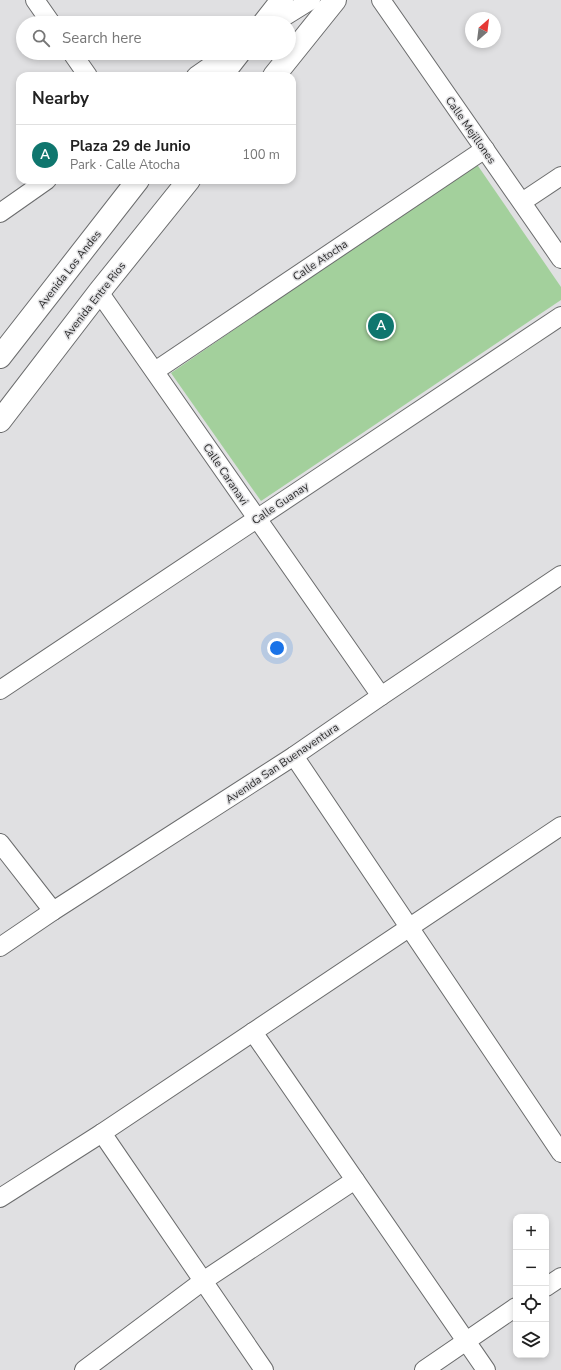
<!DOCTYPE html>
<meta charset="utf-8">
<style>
body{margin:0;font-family:"Nunito Sans",sans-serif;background:#f2f2f2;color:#222}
.controls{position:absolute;right:12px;bottom:12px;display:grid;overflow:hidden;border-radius:8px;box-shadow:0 2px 6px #0003}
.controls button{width:36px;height:36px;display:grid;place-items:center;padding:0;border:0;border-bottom:1px solid #e0e0e0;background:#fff;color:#222;font:20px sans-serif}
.compass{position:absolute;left:465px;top:12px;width:36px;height:36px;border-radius:50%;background:#fff;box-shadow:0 2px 6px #0003;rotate:28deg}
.you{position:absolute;left:277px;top:648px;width:14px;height:14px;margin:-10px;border:3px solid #fff;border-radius:50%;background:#1a73e8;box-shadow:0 0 0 6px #1a73e833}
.badge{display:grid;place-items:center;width:26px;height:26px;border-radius:50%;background:#0f766e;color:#fff;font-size:13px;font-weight:700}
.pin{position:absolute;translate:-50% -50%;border:2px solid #fff;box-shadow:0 1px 4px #0006}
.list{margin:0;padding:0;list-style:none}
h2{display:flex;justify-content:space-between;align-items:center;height:52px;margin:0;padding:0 16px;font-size:17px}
h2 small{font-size:13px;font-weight:400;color:#767676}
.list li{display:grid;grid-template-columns:26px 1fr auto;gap:12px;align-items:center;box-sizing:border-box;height:60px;padding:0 16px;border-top:1px solid #e0e0e0}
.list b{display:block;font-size:15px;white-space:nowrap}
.list p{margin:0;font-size:13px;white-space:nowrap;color:#767676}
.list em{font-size:13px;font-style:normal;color:#767676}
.icon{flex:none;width:22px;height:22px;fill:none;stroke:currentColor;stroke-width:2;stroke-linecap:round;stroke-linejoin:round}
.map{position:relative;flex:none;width:561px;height:1370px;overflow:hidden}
.search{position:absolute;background:#fff;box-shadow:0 2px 6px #0003;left:16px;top:16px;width:280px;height:44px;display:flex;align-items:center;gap:10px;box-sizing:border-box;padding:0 14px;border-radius:22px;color:#767676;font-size:15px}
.panel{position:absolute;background:#fff;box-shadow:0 2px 6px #0003;left:16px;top:72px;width:280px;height:112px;border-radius:12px}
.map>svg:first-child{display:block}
.green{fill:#a3d09c}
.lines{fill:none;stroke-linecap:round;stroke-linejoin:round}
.street-casing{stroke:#6b6c6d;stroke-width:20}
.secondary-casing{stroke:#6b6c6d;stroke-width:24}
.street{stroke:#fff;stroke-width:18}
.secondary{stroke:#fff;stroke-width:22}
.labels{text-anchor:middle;stroke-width:3;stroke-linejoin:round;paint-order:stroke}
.street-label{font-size:11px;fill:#2a2a2b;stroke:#e0e0e2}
</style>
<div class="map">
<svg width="561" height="1370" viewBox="0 0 561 1370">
<rect width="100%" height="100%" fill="#e0e0e2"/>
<path class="green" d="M476 163 561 287V300L261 501 171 373Z"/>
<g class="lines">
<defs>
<g id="street">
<path d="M35 0 51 23"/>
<path d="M381 0 561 259"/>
<path d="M274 23 311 0"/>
<path d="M72 53 88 76"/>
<path d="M196 76 229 53"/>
<path d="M522 202 561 176"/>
<path d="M0 213 47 180"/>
<path d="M99 292 381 696"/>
<path d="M155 371 485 149"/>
<path d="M0 690 561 316"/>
<path d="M294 756 561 1153"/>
<path d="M0 843 53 911"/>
<path d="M0 947 53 911 294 756 381 696 561 575"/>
<path d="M253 1032 486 1370"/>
<path d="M102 1133 264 1370"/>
<path d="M0 1198 102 1133 561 826"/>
<path d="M546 1287 561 1277"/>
<path d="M84 1370 203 1281 355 1180"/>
<path d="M424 1370 516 1307"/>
</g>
<g id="secondary">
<path d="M264 23 282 0"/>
<path d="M221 76 239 53"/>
<path d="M274 76 335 0"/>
<path d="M0 357 138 180"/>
<path d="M0 421 99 292 189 180"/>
</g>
</defs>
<use href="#street" class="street-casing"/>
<use href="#secondary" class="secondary-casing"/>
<use href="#street" class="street"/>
<use href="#secondary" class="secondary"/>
</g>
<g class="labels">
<g class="street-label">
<text transform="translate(471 130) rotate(55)" y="4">Calle Mejillones</text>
<text transform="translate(320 260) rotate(-34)" y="4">Calle Atocha</text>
<text transform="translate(69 269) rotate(-52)" y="4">Avenida Los Andes</text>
<text transform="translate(94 300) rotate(-52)" y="4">Avenida Entre Rios</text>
<text transform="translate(226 474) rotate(56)" y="4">Calle Caranavi</text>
<text transform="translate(280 503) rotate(-34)" y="4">Calle Guanay</text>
<text transform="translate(282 763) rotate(-34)" y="4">Avenida San Buenaventura</text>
</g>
</g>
</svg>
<div class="controls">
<button>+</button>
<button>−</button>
<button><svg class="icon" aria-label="locate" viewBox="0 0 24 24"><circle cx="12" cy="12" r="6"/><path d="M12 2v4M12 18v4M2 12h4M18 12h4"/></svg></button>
<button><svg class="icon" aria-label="layers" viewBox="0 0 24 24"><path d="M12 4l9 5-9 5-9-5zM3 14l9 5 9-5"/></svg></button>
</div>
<svg class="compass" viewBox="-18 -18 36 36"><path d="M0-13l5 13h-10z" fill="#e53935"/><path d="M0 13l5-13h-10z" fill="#767676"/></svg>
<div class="you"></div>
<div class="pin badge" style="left:381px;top:326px">A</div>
<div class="search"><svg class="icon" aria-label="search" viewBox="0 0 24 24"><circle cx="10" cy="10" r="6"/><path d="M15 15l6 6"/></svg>Search here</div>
<section class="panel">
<h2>Nearby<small></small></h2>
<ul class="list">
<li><span class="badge">A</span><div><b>Plaza 29 de Junio</b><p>Park · Calle Atocha</p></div><em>100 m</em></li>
</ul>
</section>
</div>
